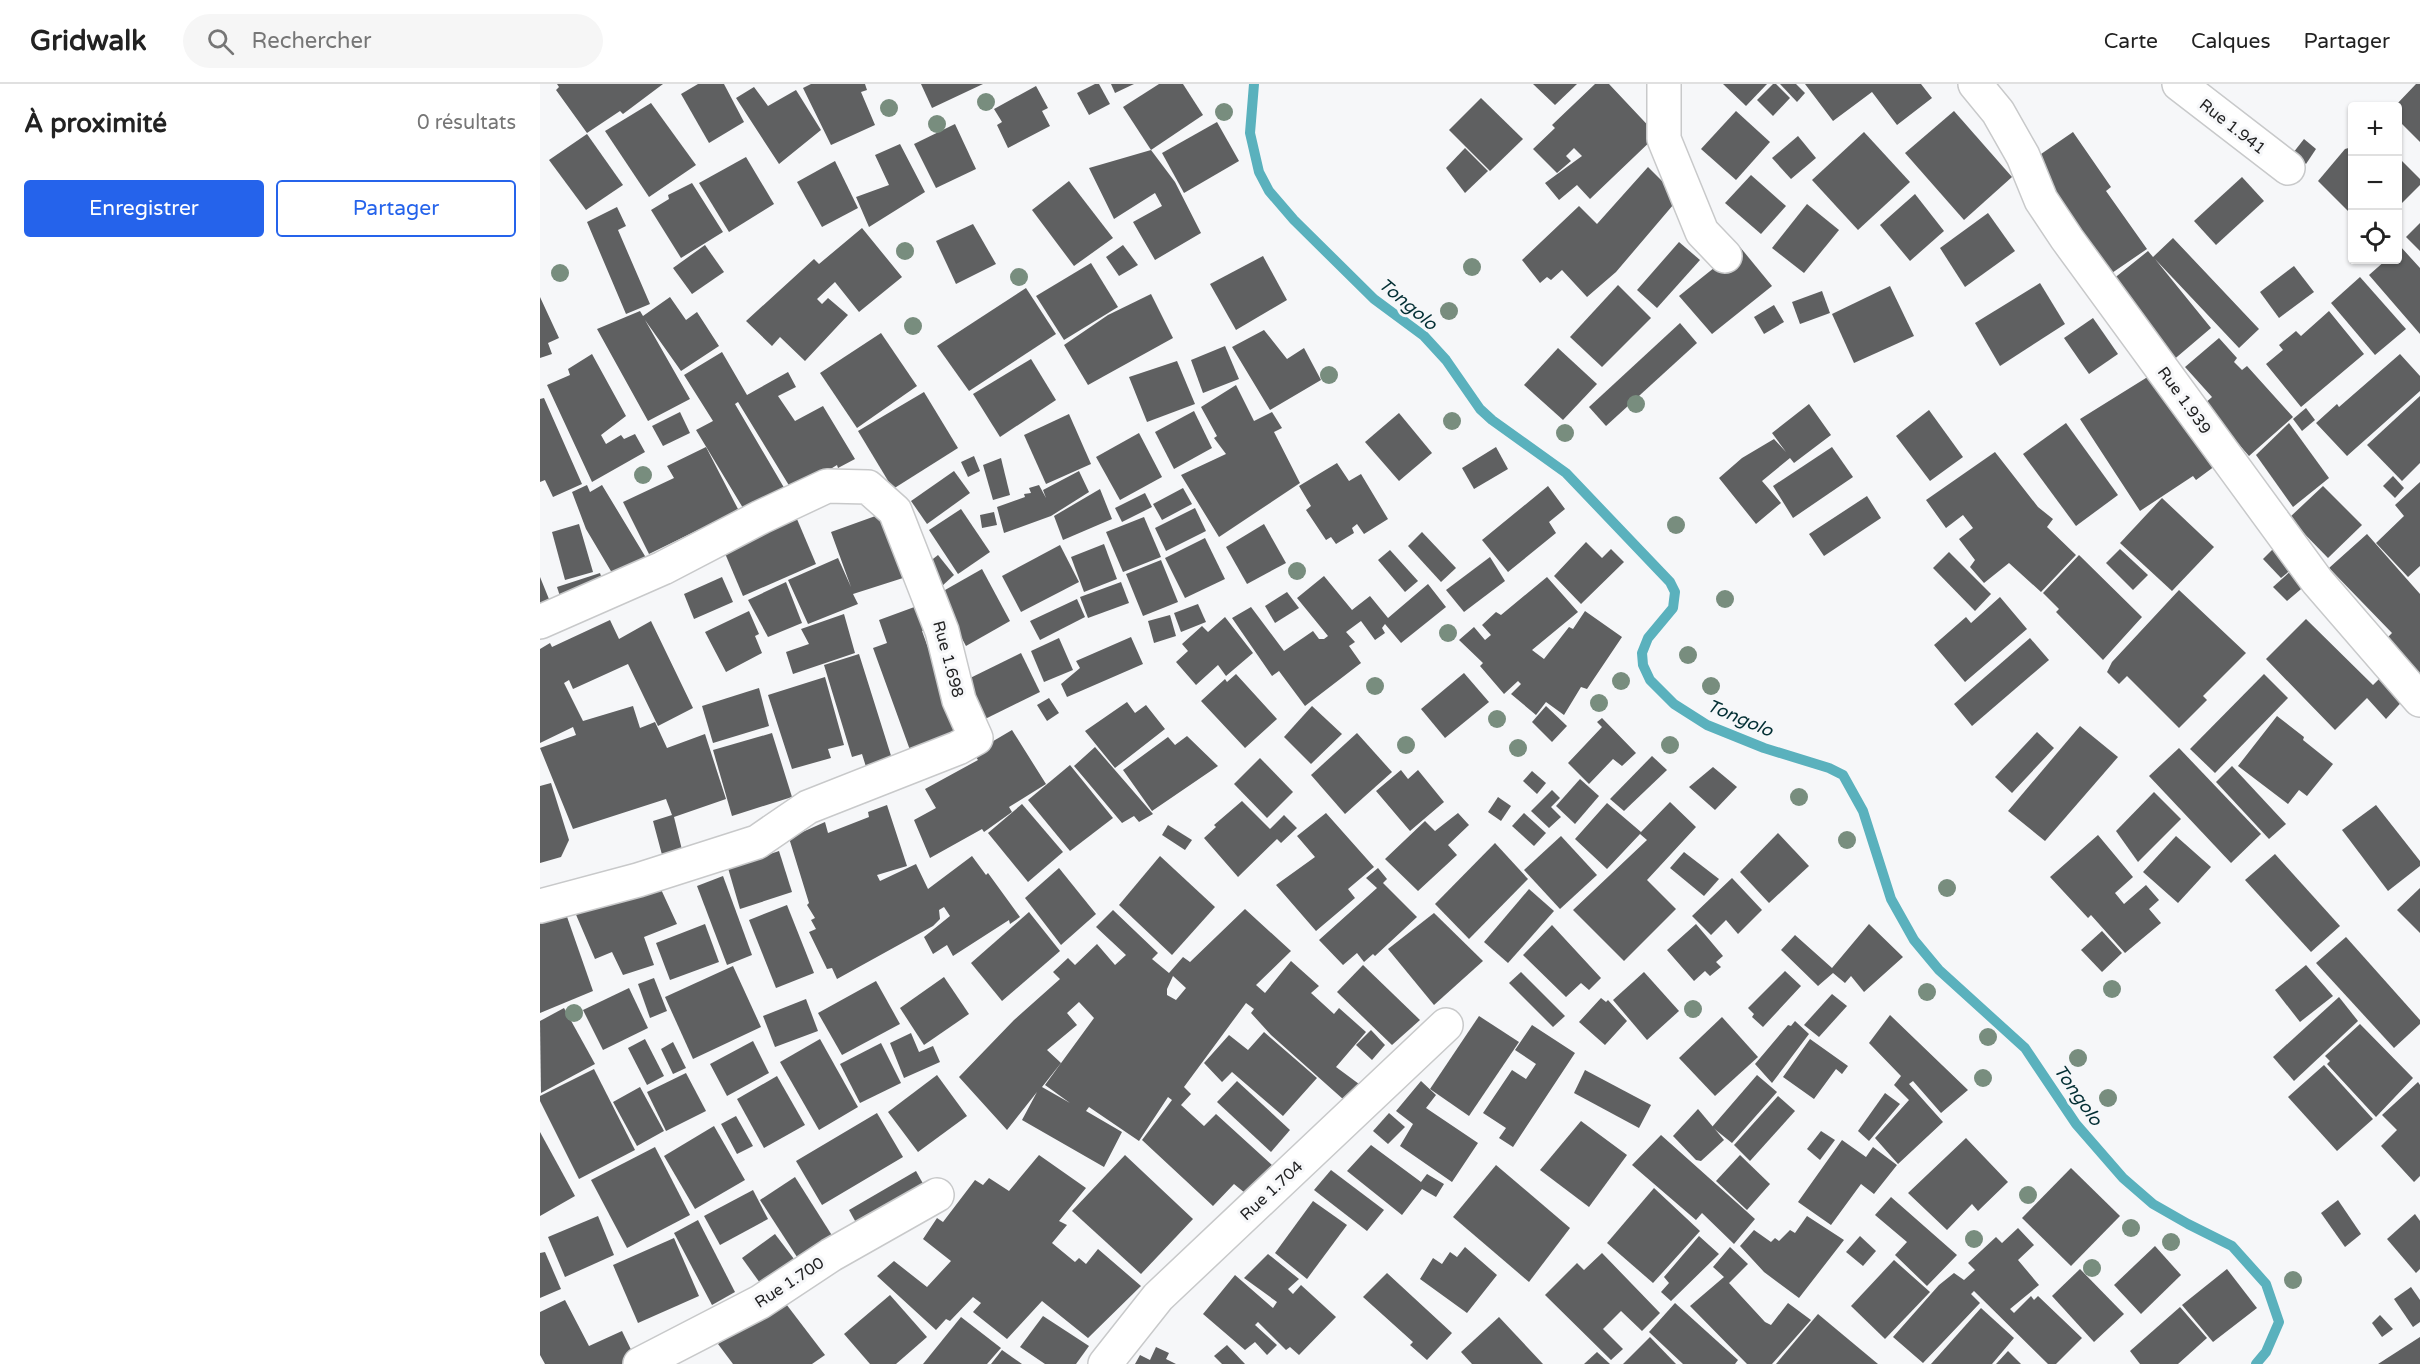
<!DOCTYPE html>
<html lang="fr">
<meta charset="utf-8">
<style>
body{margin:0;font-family:"Varela Round",sans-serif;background:#f6f6f6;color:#222}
.controls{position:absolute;right:18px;top:18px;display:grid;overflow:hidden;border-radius:6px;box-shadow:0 2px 4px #0004}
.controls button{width:54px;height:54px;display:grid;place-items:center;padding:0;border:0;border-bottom:2px solid #e0e0e0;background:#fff;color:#222;font:30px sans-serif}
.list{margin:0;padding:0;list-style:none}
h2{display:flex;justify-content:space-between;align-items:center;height:78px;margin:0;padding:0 24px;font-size:26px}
h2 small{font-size:20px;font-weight:400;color:#767676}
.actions{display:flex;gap:12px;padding:18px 24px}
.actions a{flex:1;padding:14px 0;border:2px solid #2563eb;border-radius:6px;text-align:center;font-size:21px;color:#2563eb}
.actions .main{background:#2563eb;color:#fff}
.icon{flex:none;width:33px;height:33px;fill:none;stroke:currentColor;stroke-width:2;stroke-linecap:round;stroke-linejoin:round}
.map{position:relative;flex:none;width:1880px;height:1280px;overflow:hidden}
header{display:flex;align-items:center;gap:36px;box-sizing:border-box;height:84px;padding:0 30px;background:#fff;border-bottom:2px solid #e0e0e0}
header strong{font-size:28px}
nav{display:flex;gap:33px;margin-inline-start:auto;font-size:21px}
.search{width:420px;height:54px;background:#f6f6f6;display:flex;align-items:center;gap:15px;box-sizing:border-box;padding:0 21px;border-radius:33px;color:#767676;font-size:22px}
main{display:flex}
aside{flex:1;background:#fff}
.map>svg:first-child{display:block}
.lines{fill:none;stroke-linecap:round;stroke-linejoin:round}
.stream{stroke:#5ab1bd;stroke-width:10}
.building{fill:#5f6061;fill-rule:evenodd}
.street-casing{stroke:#c8c9ca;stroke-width:36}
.street{stroke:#fff;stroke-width:33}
.tree{fill:#788d7e}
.labels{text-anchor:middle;stroke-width:6;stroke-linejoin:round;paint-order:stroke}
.street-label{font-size:16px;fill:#232324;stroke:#f6f7f9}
.water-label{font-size:18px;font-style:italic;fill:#032f34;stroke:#f6f7f9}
</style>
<header>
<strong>Gridwalk</strong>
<div class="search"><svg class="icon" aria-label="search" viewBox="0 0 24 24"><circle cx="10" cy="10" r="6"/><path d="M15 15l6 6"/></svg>Rechercher</div>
<nav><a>Carte</a><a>Calques</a><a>Partager</a></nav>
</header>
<main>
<aside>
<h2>À proximité<small>0 résultats</small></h2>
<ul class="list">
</ul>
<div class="actions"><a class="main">Enregistrer</a><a>Partager</a></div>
</aside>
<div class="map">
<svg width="1880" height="1280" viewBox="0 0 1880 1280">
<rect width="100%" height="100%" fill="#f6f7f9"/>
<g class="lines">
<path class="stream" d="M714 0 710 49 719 88 729 107 754 136 834 215 884 252 906 276 940 325 952 336 1026 389 1130 498 1135 508 1133 524 1108 554 1102 569 1103 581 1110 596 1134 620 1167 641 1224 664 1289 684 1303 691 1323 727 1351 815 1374 856 1399 886 1485 964 1536 1040 1583 1094 1613 1120 1648 1140 1692 1162 1726 1200 1739 1238 1726 1268 1716 1280"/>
</g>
<g class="building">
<path d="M17 0H123L83 30 80 27 47 49 16 6 19 3Z"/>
<path d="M158 0H184L204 38 169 59 141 10Z"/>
<path d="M271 0H325L327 6 321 8 335 41 291 61 263 4Z"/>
<path d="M381 0H443L392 24Z"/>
<path d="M555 0H559L570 20 549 31 537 9Z"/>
<path d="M571 0H594L575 9Z"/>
<path d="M619 0H643L663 31 611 66 583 23Z"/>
<path d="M993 0H1037L1015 21Z"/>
<path d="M1055 0H1069L1117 51 1050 115 1037 101 1019 116 1005 99 1042 72 1034 64 1026 72 1031 77 1017 89 993 65 1015 44 1012 41Z"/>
<path d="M1183 0H1227L1206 22Z"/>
<path d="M1233 0H1236L1250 14 1233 32 1217 16Z"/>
<path d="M1240 0H1256L1265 9 1257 18Z"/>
<path d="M1265 0H1381L1392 14 1357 41 1332 8 1293 37Z"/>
<path d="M1876 0H1880V58L1858 36V22H1855Z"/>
<path d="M496 2 508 24 502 27 510 42 468 64 457 41 462 38 454 25Z"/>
<path d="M214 3 228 22 256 6 281 46 239 80 196 14Z"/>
<path d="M941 14 983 55 950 87 909 46Z"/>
<path d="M111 19 156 81 109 113 65 47Z"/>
<path d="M1196 27 1230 58 1196 96 1161 65Z"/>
<path d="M1414 27 1472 93 1424 136 1365 69Z"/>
<path d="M677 38 699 77 644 109 622 69Z"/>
<path d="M415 40 436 85 396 104 374 60Z"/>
<path d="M1324 48 1370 98 1318 146 1272 96Z"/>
<path d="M1533 48 1571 103 1566 107 1607 165 1569 191 1491 77Z"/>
<path d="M47 50 83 101 46 126 9 76Z"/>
<path d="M1258 52 1276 74 1251 95 1232 74Z"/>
<path d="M1764 55 1776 65 1766 80 1753 69Z"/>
<path d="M360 60 385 108 329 143 316 113 349 101 335 71Z"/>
<path d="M1812 63V131L1778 97 1805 65Z"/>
<path d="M925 64 948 87 925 109 906 84Z"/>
<path d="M611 66 635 98 661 149 615 176 593 138 622 122 615 109 574 135 549 84Z"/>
<path d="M206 73 234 120 189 148 159 99Z"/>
<path d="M1858 73 1880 95V101L1858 123Z"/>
<path d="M295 77 318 124 282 143 257 98Z"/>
<path d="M1108 83 1139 114 1076 188 1047 213 1022 186 1011 196 1007 193 1000 199 982 176 1039 122 1057 140Z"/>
<path d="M1211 91 1246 122 1221 150 1185 119Z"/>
<path d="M1702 93 1724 117 1676 161 1654 137Z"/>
<path d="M529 97 573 154 534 182 492 126Z"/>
<path d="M152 99 183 148 141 174 111 126 129 115 128 111Z"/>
<path d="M1375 110 1404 147 1370 177 1340 141Z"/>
<path d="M1267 120 1299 146 1264 189 1232 164Z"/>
<path d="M77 123 86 142 78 146 110 220 86 230 47 138Z"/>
<path d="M1448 129 1475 167 1425 203 1400 164Z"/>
<path d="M1880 139V167L1866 153Z"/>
<path d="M433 140 456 180 416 200 396 157Z"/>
<path d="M322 144 362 193 319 228 295 198 277 215 282 220 288 214 308 231 265 277 240 253 232 262 206 237 274 175 279 180Z"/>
<path d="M1633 154 1719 245 1699 264 1615 175 1671 244 1631 278 1567 200 1608 167 1613 173Z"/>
<path d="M1139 158 1160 176 1117 224 1097 206Z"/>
<path d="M165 161 184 188 152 210 133 184Z"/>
<path d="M583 161 598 181 579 192 566 173Z"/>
<path d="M1860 162 1880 184V250L1829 191 1846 176H1858V165Z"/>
<path d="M1200 163 1232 202 1172 250 1139 212Z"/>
<path d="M723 172 747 216 696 246 670 200Z"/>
<path d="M551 179 578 223 524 256 496 212Z"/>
<path d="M1754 182 1774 208 1739 234 1720 208Z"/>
<path d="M1820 193 1866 245 1835 271 1791 219Z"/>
<path d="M1500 199 1525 240 1460 282 1435 239Z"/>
<path d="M1078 201 1111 234 1062 283 1030 253Z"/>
<path d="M1350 202 1374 252 1314 279 1292 230Z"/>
<path d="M486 204 516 250 429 307 397 262Z"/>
<path d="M1282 207 1290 229 1260 240 1252 218Z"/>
<path d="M611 210 633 254 548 301 524 261 568 231Z"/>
<path d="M0 213 19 254 8 259 12 270 0 274Z"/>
<path d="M130 213 146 236 157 228 179 262 141 287 105 236 150 315 108 337 57 245 100 227 103 232Z"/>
<path d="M1234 221 1244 238 1224 250 1214 233Z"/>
<path d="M1789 227 1824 270 1761 323 1726 280 1743 266 1739 261 1756 247 1761 252Z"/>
<path d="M1553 234 1578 270 1549 290 1524 254Z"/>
<path d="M1140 239 1157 259 1066 342 1049 323Z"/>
<path d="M724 246 747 275 764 264 781 296 730 326 692 263Z"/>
<path d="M341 249 377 302 317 344 280 289Z"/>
<path d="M1679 254 1697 274 1694 278 1702 286 1707 282 1753 333 1709 372 1664 320 1672 313 1645 283Z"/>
<path d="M685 262 699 295 663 309 651 276Z"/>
<path d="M1018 264 1057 300 1023 336 984 301Z"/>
<path d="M182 268 207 311 248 288 256 303 238 312 255 337 283 322 315 375 298 384 297 381 253 408 198 318 195 320 246 407 206 429 156 346 173 337 144 291Z"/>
<path d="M52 270 86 332 61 351 66 360 81 351 84 355 95 350 105 368 52 398 7 301 30 291 28 285Z"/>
<path d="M1860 270 1880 292V307L1807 372 1776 339 1797 320 1799 323Z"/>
<path d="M491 275 516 316 460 353 433 310Z"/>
<path d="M637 277 655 320 607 338 589 293Z"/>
<path d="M1614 289 1675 382 1656 396 1653 392 1600 427 1540 335Z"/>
<path d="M696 301 714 337 732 328 742 344 734 348 760 399 679 453 641 391 686 370 674 354 677 352 661 323Z"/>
<path d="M384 308 418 364 353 405 318 347Z"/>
<path d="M1880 312V379L1862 397 1827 361Z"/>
<path d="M4 314 42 400 13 413 5 396 0 398V315Z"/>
<path d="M1269 320 1291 351 1254 379 1250 374 1222 397 1241 419 1216 440 1179 394 1202 374 1234 355 1246 368 1232 349Z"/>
<path d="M1766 324 1775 336 1762 347 1753 335Z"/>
<path d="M1389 326 1423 373 1390 397 1356 352Z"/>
<path d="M654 327 672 364 634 385 615 348Z"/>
<path d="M140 328 150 349 123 362 112 342Z"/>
<path d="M859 329 892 369 859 397 825 358Z"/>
<path d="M529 330 551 380 506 400 484 351Z"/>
<path d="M1526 339 1578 411 1536 442 1483 370Z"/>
<path d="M1749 339 1789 394 1753 423 1716 371Z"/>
<path d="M599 349 622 393 580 416 556 373Z"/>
<path d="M166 363 198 425 161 447 160 445 109 470 83 418 134 394 127 382Z"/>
<path d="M956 363 968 385 934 405 922 384Z"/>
<path d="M1292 363 1313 393 1253 434 1233 402Z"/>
<path d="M1455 368 1498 423 1513 435 1507 443 1536 471 1501 508 1469 479 1444 499 1430 483 1435 476 1419 455 1433 444 1423 431 1406 444 1386 416Z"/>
<path d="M434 372 440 387 428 393 421 378Z"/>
<path d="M461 374 470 411 453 416 443 381Z"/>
<path d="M797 379 809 397 821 390 848 435 824 450 817 440 812 444 814 449 796 460 791 453 786 456 766 426 771 422 759 402Z"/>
<path d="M414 387 430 409 387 440 371 417Z"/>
<path d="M539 387 549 408 511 432 464 449 457 423 485 413 484 410 491 409 489 404 499 401 506 414 503 406Z"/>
<path d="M1853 392 1864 404 1855 414 1843 402Z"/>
<path d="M1880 398V482L1868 493 1836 459 1864 432 1855 421Z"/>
<path d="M47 401 50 408 62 401 108 477 75 494 46 445 32 408Z"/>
<path d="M1008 402 1025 425 1009 438 1016 449 968 488 942 456Z"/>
<path d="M1783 402 1822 441 1788 474 1749 434Z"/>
<path d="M643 404 652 420 622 436 613 420Z"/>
<path d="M560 405 572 435 523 456 514 432Z"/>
<path d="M605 409 612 423 582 438 575 424Z"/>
<path d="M1327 412 1341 434 1284 472 1269 450Z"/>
<path d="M1622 414 1674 463 1632 507 1580 459Z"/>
<path d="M655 424 666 447 626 467 615 444Z"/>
<path d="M421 425 450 468 418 490 389 446Z"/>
<path d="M254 428 276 480 203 512 181 460Z"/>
<path d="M454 428 457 441 442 444 440 431Z"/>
<path d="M341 430 363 494 313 510 318 520 268 540 248 496 298 474 311 503 291 448Z"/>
<path d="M604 433 621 473 583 488 566 448Z"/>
<path d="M39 440 53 488 25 496 12 448Z"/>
<path d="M724 440 746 479 707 500 686 463Z"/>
<path d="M882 448 916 484 901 498 868 462Z"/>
<path d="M1827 450 1880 510V592L1843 558 1852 549 1789 484Z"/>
<path d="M665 454 685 495 645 514 625 474Z"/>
<path d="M1046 458 1062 474 1071 465 1084 478 1041 520 1014 492Z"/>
<path d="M564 460 577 495 544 508 531 473Z"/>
<path d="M520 461 539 498 481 528 462 492Z"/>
<path d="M1734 464 1753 484 1741 494 1723 475Z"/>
<path d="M1580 465 1608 491 1593 506 1566 479Z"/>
<path d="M850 466 878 497 865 508 838 476Z"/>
<path d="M1409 468 1451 510 1435 527 1393 484Z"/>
<path d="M398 471 414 491 401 503 384 482Z"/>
<path d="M1539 471 1602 533 1563 576 1516 528 1519 525 1503 509Z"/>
<path d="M950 473 965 497 924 528 906 506Z"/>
<path d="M621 476 638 518 603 532 586 490Z"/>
<path d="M1754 484 1767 500 1747 517 1733 503Z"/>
<path d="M442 485 470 537 426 562 398 510Z"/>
<path d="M60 489 71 522 28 537 17 503Z"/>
<path d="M784 492 812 526 830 512 848 534 888 500 906 523 861 559 845 540 842 544 845 549 835 556 821 537 806 548 815 558 809 562 821 579 765 622 739 587 732 592 692 534 711 523 744 567 773 547 779 555H784L788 552 757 514Z"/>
<path d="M0 493 13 525 0 531Z"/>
<path d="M182 493 193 518 154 535 144 510Z"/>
<path d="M1007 493 1038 528 992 566 1004 575 1029 543 1033 545 1045 527 1082 553 1047 605 1041 603 1024 631 1006 618 996 631 971 610 981 600 978 597 964 610 940 582 943 579 919 556 934 543 945 556 951 551 942 541 956 528 961 531Z"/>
<path d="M246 498 262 539 228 553 208 516Z"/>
<path d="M581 498 589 519 548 534 540 513Z"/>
<path d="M1639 506 1706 569 1663 612 1667 616 1639 644 1587 592 1579 600 1567 588 1572 578Z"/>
<path d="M747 508 759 524 735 539 725 522Z"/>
<path d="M1460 513 1487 545 1425 598 1394 561 1426 533 1431 539Z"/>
<path d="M537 515 545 533 500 556 490 537Z"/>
<path d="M388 518 396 542 382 547 418 647 370 666 333 564 347 559 339 536Z"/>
<path d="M658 520 666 538 641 548 634 529Z"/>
<path d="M209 527 219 550 215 552 222 569 186 588 165 548Z"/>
<path d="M304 530 315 569 253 590 246 568 269 560 261 545Z"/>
<path d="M630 531 636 552 614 559 608 537Z"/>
<path d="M685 533 713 569 686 592 678 581 656 601 636 578 648 567 642 560 662 542 668 548Z"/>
<path d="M1766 535 1833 601 1845 589 1868 611 1846 635 1827 614 1795 646 1726 575Z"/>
<path d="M70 536 79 555 111 537 153 624 118 642 88 580 33 605 29 596 24 599 43 637 93 622 100 644 115 638 127 664 165 650 186 715 134 733 144 774 125 782 113 737 132 731 126 715 33 745 0 664 36 651 33 643 0 659V565L10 559 12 563Z"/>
<path d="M591 553 603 580 527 613 521 600 540 584 536 577Z"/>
<path d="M519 554 533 586 504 598 491 567Z"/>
<path d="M1490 554 1509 576 1432 642 1414 620Z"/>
<path d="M481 569 500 608 439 638 420 599Z"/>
<path d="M319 570 353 678 327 686 322 670 312 673 284 581Z"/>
<path d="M924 589 949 618 905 654 881 625Z"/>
<path d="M696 590 737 635 705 664 661 617 685 595 687 598Z"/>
<path d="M1724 590 1748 614 1675 689 1650 665Z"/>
<path d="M285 593 304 661 288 665 291 674 252 685 228 611Z"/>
<path d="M219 604 229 642 173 659 162 622Z"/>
<path d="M509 614 519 629 507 637 497 621Z"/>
<path d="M587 618 595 629 606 621 625 645 575 684 545 647Z"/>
<path d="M772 622 802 650 771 680 744 653Z"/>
<path d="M1006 622 1027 642 1012 658 992 638Z"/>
<path d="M1737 632 1764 653 1763 656 1793 680 1767 712 1759 706 1748 720 1698 682Z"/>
<path d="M1062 634 1096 669 1082 682 1073 675 1049 700 1028 679 1062 643 1057 638Z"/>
<path d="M1540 642 1578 673 1505 757 1468 727Z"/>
<path d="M472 646 506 700 469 723 472 728 444 748 442 745 390 774 374 736 396 724 385 705 438 676 433 669Z"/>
<path d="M1497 648 1514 664 1472 709 1455 693Z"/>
<path d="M232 649 252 713 192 732 173 666Z"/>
<path d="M817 649 852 688 805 730 771 691Z"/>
<path d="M647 652 678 682 612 727 583 686 628 653 635 661Z"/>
<path d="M555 663 613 730 599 738 594 732 582 739 534 682Z"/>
<path d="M1639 664 1721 750 1691 779 1609 692Z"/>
<path d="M1112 672 1127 686 1084 727 1070 715Z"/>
<path d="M720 674 753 708 727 734 694 700Z"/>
<path d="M530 681 573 734 530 767 488 716Z"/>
<path d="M1692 682 1746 740 1729 755 1676 698Z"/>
<path d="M1173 683 1197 703 1175 726 1149 703Z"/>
<path d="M861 686 868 695 878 686 904 718 870 747 836 707Z"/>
<path d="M992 687 1006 699 997 710 983 697Z"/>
<path d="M1040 695 1059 712 1035 740 1016 722Z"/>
<path d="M11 699 29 756 21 773 0 779V702Z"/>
<path d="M1012 706 1020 714 1011 723 1021 733 1009 744 991 727Z"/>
<path d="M1614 708 1641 735 1598 778 1576 747Z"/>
<path d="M958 713 971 722 961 737 948 728Z"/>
<path d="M702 717 730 745 744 731 757 744 741 759 737 755 698 793 664 754 676 743 674 741Z"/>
<path d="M1130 718 1156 743 1107 796 1136 825 1084 877 1033 826 1107 756 1100 750 1067 785 1035 755 1067 719 1101 748Z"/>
<path d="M482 720 523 768 488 798 448 749Z"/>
<path d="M347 721 367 782 337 791 340 797 376 780 388 805 432 772 446 791 448 789 480 833 470 840 469 836 413 872 407 861 393 870 384 853 410 832 404 823 399 826 400 835 393 842 297 895 292 884 287 885 269 848 276 845 271 836 275 834 267 821 269 819 249 754 285 738 288 749 329 733 328 728Z"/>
<path d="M1836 721 1880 777V782L1848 807 1802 746Z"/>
<path d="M786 729 834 783 808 805 815 814 776 847 736 801 775 773 757 752Z"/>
<path d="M918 729 929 741 908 761 917 771 878 807 845 775 885 737 895 747Z"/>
<path d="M984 729 1006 749 994 762 972 742Z"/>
<path d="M628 741 652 756 645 766 622 751Z"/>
<path d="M1238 749 1269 782 1229 819 1200 788Z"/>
<path d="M1558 751 1593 793 1575 809 1584 820 1606 801 1619 816 1609 825 1621 839 1585 869 1551 831 1548 834 1510 793Z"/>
<path d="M1021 752 1057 791 1020 825 984 786Z"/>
<path d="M1636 752 1671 783 1638 819 1603 788Z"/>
<path d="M955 759 988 795 929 855 895 820Z"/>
<path d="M239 767 252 808 200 825 188 784Z"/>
<path d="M1144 768 1179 795 1164 812 1130 784Z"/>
<path d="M1735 770 1800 842 1771 868 1705 796Z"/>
<path d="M620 772 675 823 632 871 579 821Z"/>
<path d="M519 784 556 830 521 861 485 814Z"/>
<path d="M838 784 847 795 843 799 877 833 835 872 833 870 824 878 817 869 803 881 779 856 837 804 826 794Z"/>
<path d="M183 792 212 871 187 881 157 802Z"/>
<path d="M1192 794 1222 826 1198 850 1186 836 1171 851 1152 832Z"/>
<path d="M119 801 137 840 104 853 114 881 83 891 72 868 55 875 34 826Z"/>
<path d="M1880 804V849L1857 826Z"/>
<path d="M989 805 1014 827 968 879 944 858Z"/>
<path d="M247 821 274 889 236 904 209 836Z"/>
<path d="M705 825 751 867 716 901 725 909 751 877 779 902 771 909 794 930 799 924 826 948 796 983 819 1000 804 1016 731 951 711 929 714 925 706 919 644 1003 651 1010 641 1021 664 1042 676 1030 732 1081 705 1109 694 1100 673 1122 602 1056 632 1016 628 1013 599 1057 549 1023 546 1027 582 1048 564 1083 482 1036 497 1008 467 1046 419 993 474 936 520 895 513 888 528 874 535 881 557 860 575 881 586 871 556 843 573 826 618 869 612 875 629 889 643 873 650 878ZM633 892 646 904 636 916 627 911V905ZM539 918 554 934 505 1001 530 1019 502 1003 521 979 507 966 537 941 527 929Z"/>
<path d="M25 827 53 907 0 929V836Z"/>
<path d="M489 828 520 867 462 917 431 879Z"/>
<path d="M894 829 943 877 894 921 848 865Z"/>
<path d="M165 840 179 878 130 896 116 859Z"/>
<path d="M1156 840 1183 872 1176 878 1181 883 1170 892 1165 887 1154 897 1127 866Z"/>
<path d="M1329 840 1363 873 1324 908 1311 892 1305 899 1293 889 1278 902 1241 866 1255 851 1292 884Z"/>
<path d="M1012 841 1061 894 1049 906 1041 899 1026 913 983 871Z"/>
<path d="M1562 847 1582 869 1562 888 1541 866Z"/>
<path d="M1806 853 1880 936V940L1854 964 1776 879Z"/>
<path d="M823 881 880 936 852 961 797 908Z"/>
<path d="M1766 881 1793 912 1760 938 1735 906Z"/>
<path d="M193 882 221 943 153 975 125 913Z"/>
<path d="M1245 887 1261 902 1223 943 1212 933 1214 930 1208 924Z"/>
<path d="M981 888 1025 932 1013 943 969 899Z"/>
<path d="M1104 888 1139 927 1107 956 1073 916Z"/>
<path d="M404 893 429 930 384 961 360 924Z"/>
<path d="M114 894 127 927 110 934 98 900Z"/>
<path d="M336 897 360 940 302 971 278 929Z"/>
<path d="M89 904 108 944 63 966 43 926Z"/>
<path d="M1292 910 1307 922 1279 953 1264 941Z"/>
<path d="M1799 913 1818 937 1754 997 1733 973Z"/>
<path d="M1061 914 1066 918 1068 916 1087 937 1065 961 1039 938Z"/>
<path d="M266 915 278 947 235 963 223 932Z"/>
<path d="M24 924 55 980 1 1009 0 937Z"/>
<path d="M1350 931 1428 1006 1401 1029 1373 997 1369 1000 1403 1038 1358 1080 1335 1054 1369 1016 1354 1001 1361 992 1329 959Z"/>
<path d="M939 932 979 958 929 1032 890 1005Z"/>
<path d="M1182 933 1218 973 1175 1012 1139 974Z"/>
<path d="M1255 937 1269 950 1232 999 1215 980 1248 941 1251 942Z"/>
<path d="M1820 940 1873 994 1836 1033 1787 980 1790 977 1785 972Z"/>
<path d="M992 941 1035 969 973 1063 959 1054 966 1044 943 1029 972 986 986 995 996 980 975 966Z"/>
<path d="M831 946 845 961 832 976 816 961Z"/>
<path d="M724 948 777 994 743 1032 692 988 682 998 664 979 689 951 708 966Z"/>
<path d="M371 949 379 968 393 962 400 978 364 994 350 959Z"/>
<path d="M105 955 124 992 107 1001 88 964Z"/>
<path d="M280 955 318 1023 279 1046 240 978Z"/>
<path d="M1270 955 1308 982 1302 990 1296 985 1274 1015 1243 993Z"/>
<path d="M213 957 229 989 187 1012 170 980Z"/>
<path d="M133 958 146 984 133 990 121 965Z"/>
<path d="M341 959 361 999 320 1019 300 980Z"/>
<path d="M1784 981 1833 1035 1797 1067 1748 1013Z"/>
<path d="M54 985 95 1066 39 1095 0 1017V1012Z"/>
<path d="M1045 986 1111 1021 1099 1044 1034 1009Z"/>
<path d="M146 989 166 1027 126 1047 107 1008Z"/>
<path d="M397 991 427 1032 378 1068 348 1028Z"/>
<path d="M1217 991 1237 1008 1192 1059 1172 1043Z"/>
<path d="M237 992 265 1041 224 1064 197 1015Z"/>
<path d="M697 997 750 1046 731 1068 677 1018Z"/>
<path d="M881 997 896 1011 886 1024 938 1059 912 1098 860 1062 873 1040 856 1027Z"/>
<path d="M1878 998 1880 1001V1092L1874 1098 1841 1062 1857 1046 1842 1031Z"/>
<path d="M100 1003 124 1047 97 1062 73 1018Z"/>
<path d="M1345 1009 1360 1020 1329 1057 1318 1047Z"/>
<path d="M1238 1012 1255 1027 1210 1077 1194 1061Z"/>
<path d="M1158 1025 1184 1056 1161 1077 1156 1076 1133 1052Z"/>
<path d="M337 1029 363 1073 282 1121 256 1077Z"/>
<path d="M849 1029 865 1043 848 1060 833 1047Z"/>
<path d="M196 1032 213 1062 197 1070 181 1040Z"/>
<path d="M1041 1037 1087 1071 1049 1123 1000 1086Z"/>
<path d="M174 1042 205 1096 155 1125 124 1072Z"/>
<path d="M1281 1047 1295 1056 1280 1076 1267 1065Z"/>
<path d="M0 1048 35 1112 0 1132Z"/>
<path d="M1121 1051 1215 1135 1194 1160 1162 1129 1156 1136 1092 1081Z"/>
<path d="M1426 1054 1468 1098 1438 1127 1432 1120 1407 1146 1368 1109Z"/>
<path d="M1302 1056 1326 1073 1333 1063 1357 1081 1334 1110 1321 1100 1291 1141 1258 1118Z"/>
<path d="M831 1061 881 1098 887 1090 904 1100 896 1113 882 1105 862 1131 807 1087Z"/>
<path d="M115 1063 150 1131 87 1164 51 1096Z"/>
<path d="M499 1071 546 1104 519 1137 527 1141 512 1159 535 1178 539 1174 546 1180 558 1165 601 1202 548 1254 502 1217 467 1255 433 1228 441 1219 433 1213 410 1237 406 1235 396 1246 337 1192 354 1177 387 1203 411 1177 383 1155 397 1134 403 1138 435 1096 443 1101 449 1094 469 1107Z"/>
<path d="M585 1071 653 1135 601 1190 532 1127Z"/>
<path d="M1200 1071 1230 1100 1207 1126 1176 1097Z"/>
<path d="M956 1081 1030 1144 989 1198 913 1133Z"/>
<path d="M1531 1084 1580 1132 1531 1182 1482 1134Z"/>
<path d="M791 1086 844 1126 827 1147 774 1106Z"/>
<path d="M376 1087 386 1105 319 1144 309 1126Z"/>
<path d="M255 1093 293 1153 259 1176 220 1116Z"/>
<path d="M1114 1104 1160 1147 1113 1199 1067 1159Z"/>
<path d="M213 1106 228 1135 180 1161 164 1132Z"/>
<path d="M1351 1113 1417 1171 1387 1202 1355 1171 1367 1158 1335 1131Z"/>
<path d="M1798 1116 1821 1150 1805 1163 1781 1129Z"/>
<path d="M773 1117 807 1141 767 1195 735 1169Z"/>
<path d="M1875 1130 1880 1137V1185L1876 1189 1847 1155Z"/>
<path d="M58 1132 74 1171 25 1193 8 1153Z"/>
<path d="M1267 1132 1304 1156 1259 1214 1224 1188 1200 1162 1214 1146 1231 1158 1235 1154 1239 1157 1250 1146 1255 1149Z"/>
<path d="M158 1136 195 1208 172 1221 134 1149Z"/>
<path d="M1478 1144 1494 1161 1478 1176 1499 1201 1470 1225 1474 1229 1491 1212 1494 1216 1498 1212 1542 1254 1516 1280H1508L1434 1207 1431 1210 1440 1219 1383 1279 1353 1253 1399 1201 1414 1189 1424 1196 1435 1186 1428 1179 1456 1153 1462 1159Z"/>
<path d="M235 1150 254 1175 220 1199 202 1174Z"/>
<path d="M1159 1152 1179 1170 1131 1217 1121 1208 1129 1199 1124 1193Z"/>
<path d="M1320 1152 1336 1167 1323 1182 1306 1168Z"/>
<path d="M134 1154 159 1212 98 1239 73 1181Z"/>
<path d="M1615 1162 1641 1191 1601 1230 1574 1201Z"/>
<path d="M925 1163 957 1191 927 1229 880 1195 893 1174 902 1180 910 1168 917 1173Z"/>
<path d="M1190 1163 1208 1180 1189 1199 1225 1238 1231 1241 1248 1219 1271 1236 1232 1280H1207L1150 1222 1184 1193 1173 1183Z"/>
<path d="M5 1168 21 1205 0 1214V1169Z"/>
<path d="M1062 1169 1120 1229 1102 1247 1081 1227 1063 1245 1083 1265 1071 1276 1005 1211 1037 1179 1044 1186Z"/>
<path d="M728 1170 759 1195 748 1205 753 1210 761 1201 796 1233 759 1271 750 1263 746 1266 718 1238 715 1241 737 1261 727 1271 715 1258 705 1266 663 1230 695 1191 733 1224 737 1218 704 1194Z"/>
<path d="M1354 1176 1390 1208 1345 1255 1311 1222Z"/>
<path d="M1540 1185 1584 1230 1554 1258 1512 1212Z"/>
<path d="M1687 1185 1717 1224 1673 1258 1642 1221Z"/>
<path d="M847 1189 912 1249 887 1276 870 1261 873 1258 823 1213Z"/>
<path d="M1871 1203 1880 1216V1238L1873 1243 1854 1215Z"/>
<path d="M350 1211 387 1253 356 1280H330L304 1250Z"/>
<path d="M240 1212 285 1271 272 1280H193L178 1260Z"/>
<path d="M25 1216 49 1262 82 1247 98 1280H5L0 1271V1228Z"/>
<path d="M1135 1219 1198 1276 1195 1280H1143L1109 1248Z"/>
<path d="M1640 1223 1667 1254 1638 1280H1600L1590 1267Z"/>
<path d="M1441 1224 1474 1254 1452 1280H1391Z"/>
<path d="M1278 1230 1338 1280H1236Z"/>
<path d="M1840 1231 1853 1245 1842 1253 1832 1239Z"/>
<path d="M503 1232 549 1262 536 1280H505L480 1263Z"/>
<path d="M421 1233 461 1264 447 1280H383Z"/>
<path d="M959 1233 1003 1280H932L921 1268Z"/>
<path d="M1110 1253 1136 1280H1083Z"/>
<path d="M1880 1253V1280H1838Z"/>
<path d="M687 1261 705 1280H682L674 1272Z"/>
<path d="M616 1263 629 1269 626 1275 636 1280H595L600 1271 610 1276Z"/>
<path d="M462 1266 482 1280H451Z"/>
<path d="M1468 1267 1481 1280H1456Z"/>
<path d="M1057 1268 1070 1280H1044Z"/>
</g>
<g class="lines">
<defs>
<g id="street">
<path d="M1124 0V55L1162 148 1185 172"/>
<path d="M1435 0 1458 28 1483 72 1501 116 1527 155 1777 497 1880 616"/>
<path d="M1639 0 1748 84"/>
<path d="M0 538 123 484 221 433 287 402 328 403 355 427 402 547 419 616 436 654 418 664 268 723 217 758 98 796 0 822"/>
<path d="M100 1280 220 1218 291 1171 397 1111"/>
<path d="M565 1280 618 1213 906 941"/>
</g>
</defs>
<use href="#street" class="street-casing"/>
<use href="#street" class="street"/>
</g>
<g class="tree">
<circle cx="446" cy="18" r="9"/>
<circle cx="349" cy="24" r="9"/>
<circle cx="684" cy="28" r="9"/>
<circle cx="397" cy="40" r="9"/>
<circle cx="365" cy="167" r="9"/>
<circle cx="932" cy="183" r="9"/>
<circle cx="20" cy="189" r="9"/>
<circle cx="479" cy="193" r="9"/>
<circle cx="909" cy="227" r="9"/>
<circle cx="373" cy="242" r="9"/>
<circle cx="789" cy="291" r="9"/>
<circle cx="1096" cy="320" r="9"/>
<circle cx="912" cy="337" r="9"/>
<circle cx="1025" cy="349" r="9"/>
<circle cx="103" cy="391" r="9"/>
<circle cx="1136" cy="441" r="9"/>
<circle cx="757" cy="487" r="9"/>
<circle cx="1185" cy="515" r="9"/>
<circle cx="908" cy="549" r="9"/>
<circle cx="1148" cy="571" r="9"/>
<circle cx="1081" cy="597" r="9"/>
<circle cx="835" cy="602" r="9"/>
<circle cx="1171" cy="602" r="9"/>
<circle cx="1059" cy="619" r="9"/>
<circle cx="957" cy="635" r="9"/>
<circle cx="866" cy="661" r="9"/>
<circle cx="1130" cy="661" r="9"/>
<circle cx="978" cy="664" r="9"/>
<circle cx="1259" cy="713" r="9"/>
<circle cx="1307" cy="756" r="9"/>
<circle cx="1407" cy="804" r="9"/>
<circle cx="1572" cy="905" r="9"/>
<circle cx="1387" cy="908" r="9"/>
<circle cx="1153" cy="925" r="9"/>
<circle cx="34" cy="929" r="9"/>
<circle cx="1448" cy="953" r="9"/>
<circle cx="1538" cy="974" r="9"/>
<circle cx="1443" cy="994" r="9"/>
<circle cx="1568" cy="1014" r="9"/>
<circle cx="1488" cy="1111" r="9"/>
<circle cx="1591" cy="1144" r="9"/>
<circle cx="1434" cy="1155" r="9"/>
<circle cx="1631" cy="1158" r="9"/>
<circle cx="1552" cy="1184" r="9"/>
<circle cx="1753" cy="1196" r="9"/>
</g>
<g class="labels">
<g class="street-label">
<text transform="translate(1693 42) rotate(38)" y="6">Rue 1.941</text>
<text transform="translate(1645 316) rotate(54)" y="6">Rue 1.939</text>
<text transform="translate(409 575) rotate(75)" y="6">Rue 1.698</text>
<text transform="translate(731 1106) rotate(-43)" y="6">Rue 1.704</text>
<text transform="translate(249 1198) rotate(-33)" y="6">Rue 1.700</text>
</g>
<g class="water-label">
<text transform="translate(868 220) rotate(40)" y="6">Tongolo</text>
<text transform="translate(1200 634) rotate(23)" y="6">Tongolo</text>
<text transform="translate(1538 1011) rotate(55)" y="6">Tongolo</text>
</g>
</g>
</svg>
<div class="controls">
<button>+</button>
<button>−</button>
<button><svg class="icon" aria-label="locate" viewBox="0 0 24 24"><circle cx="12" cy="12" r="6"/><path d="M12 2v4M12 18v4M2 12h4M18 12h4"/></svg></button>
</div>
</div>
</main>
